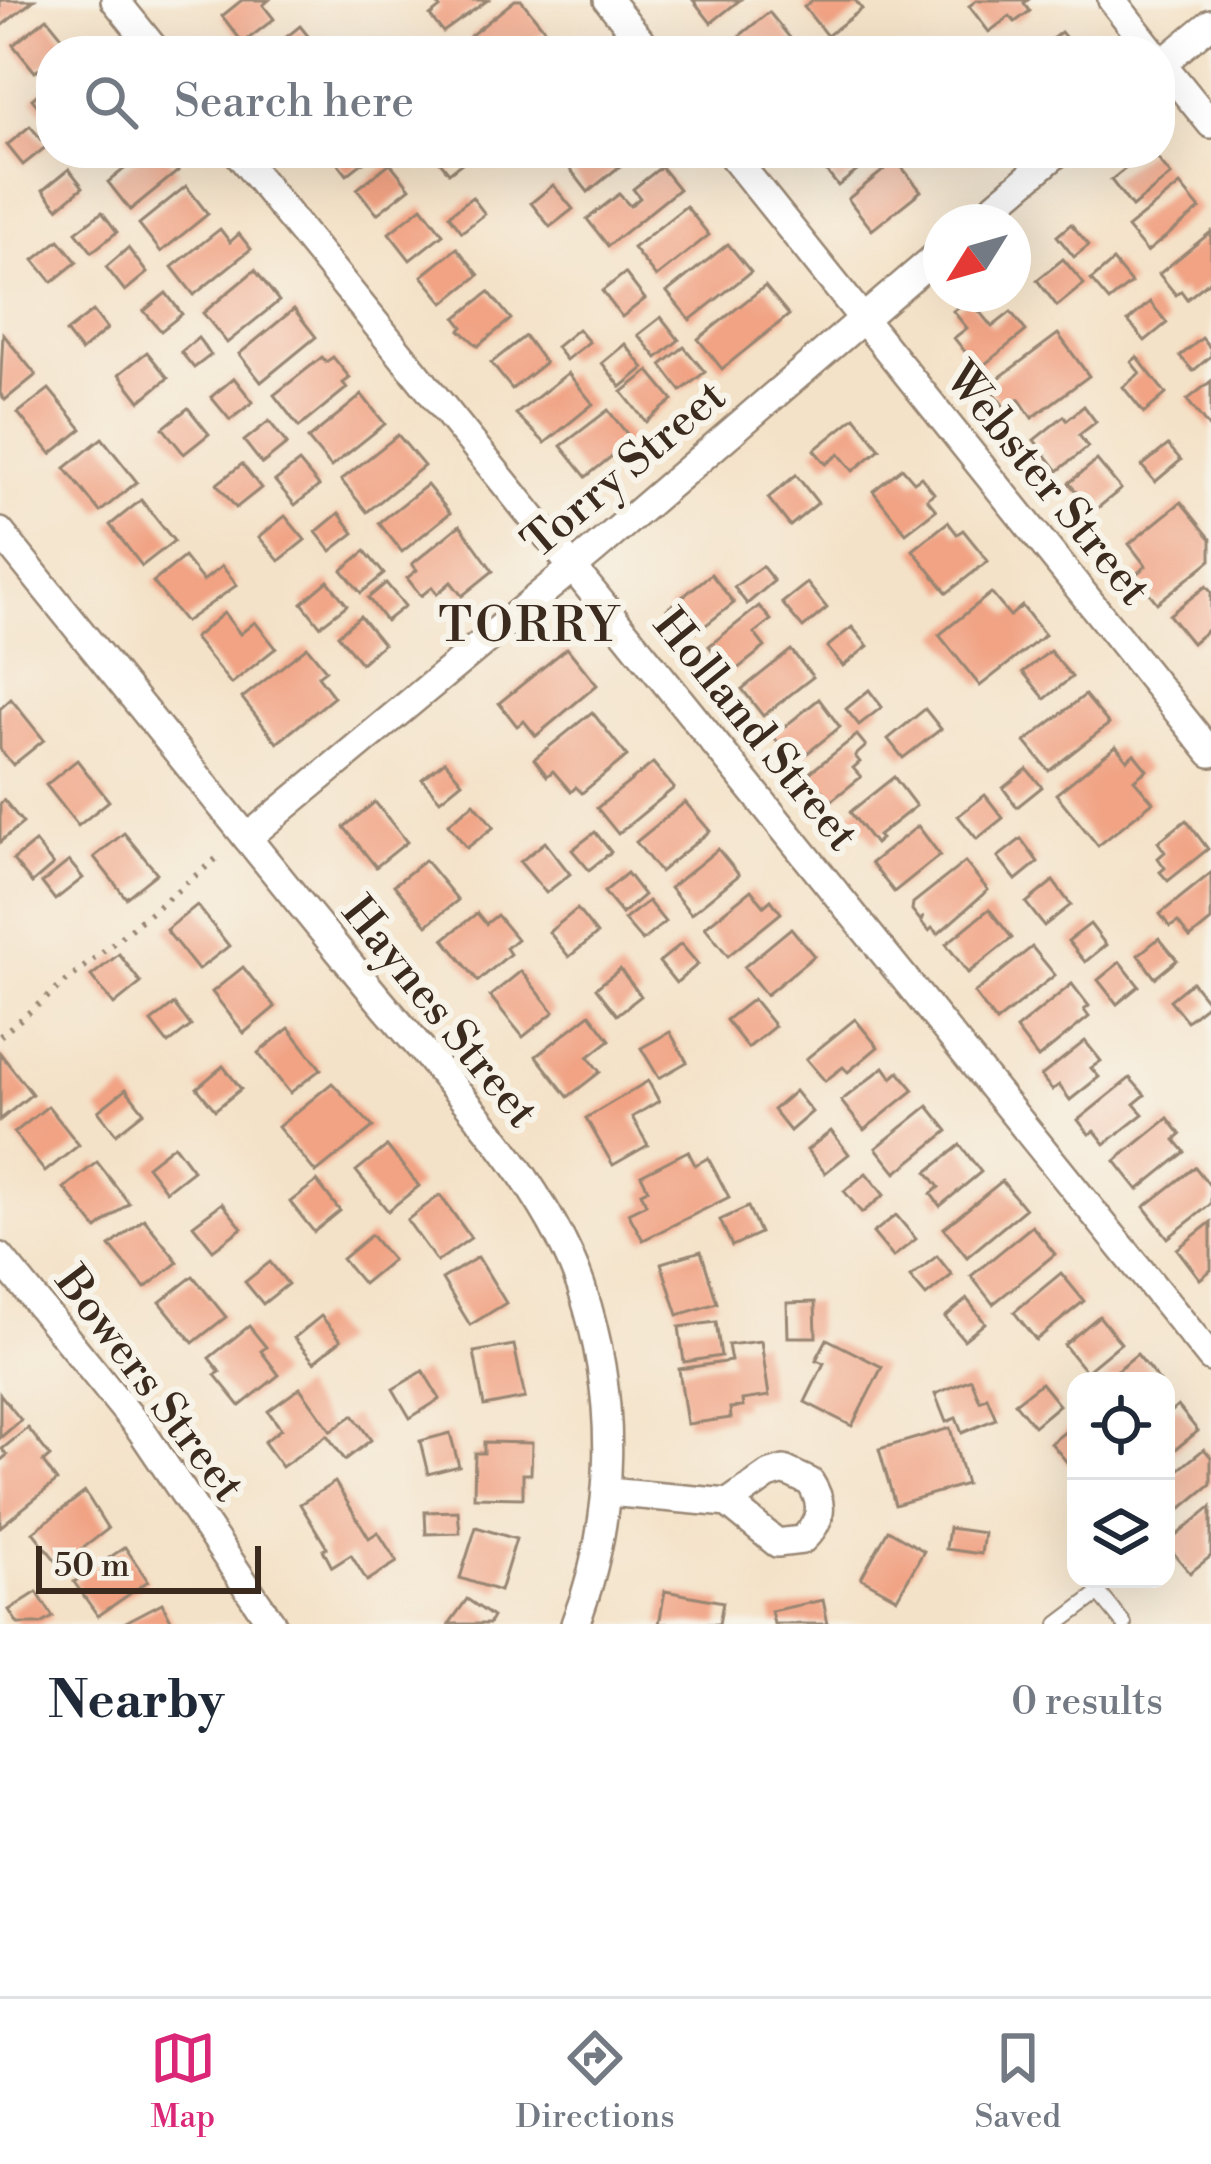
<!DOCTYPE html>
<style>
body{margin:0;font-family:"Libre Bodoni",serif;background:#f6f6f7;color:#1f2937}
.controls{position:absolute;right:36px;bottom:36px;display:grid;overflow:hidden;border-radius:24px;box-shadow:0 12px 48px #0002}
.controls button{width:108px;height:108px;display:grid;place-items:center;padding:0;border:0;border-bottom:3px solid #e0e1e3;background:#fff;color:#1f2937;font:60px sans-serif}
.compass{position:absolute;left:923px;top:204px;width:108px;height:108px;border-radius:50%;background:#fff;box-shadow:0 12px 48px #0002;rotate:233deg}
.scale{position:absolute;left:36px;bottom:30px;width:225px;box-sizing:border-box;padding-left:12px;border:6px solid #3b2a1e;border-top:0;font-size:33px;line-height:42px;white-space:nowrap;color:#3b2a1e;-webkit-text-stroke:9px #f7f3e8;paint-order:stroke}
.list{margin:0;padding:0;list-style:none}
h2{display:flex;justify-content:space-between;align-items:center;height:156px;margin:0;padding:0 48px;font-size:51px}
h2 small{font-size:39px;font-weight:400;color:#747a83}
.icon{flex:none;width:66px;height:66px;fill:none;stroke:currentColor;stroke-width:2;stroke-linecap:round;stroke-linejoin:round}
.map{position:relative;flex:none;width:1211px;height:1624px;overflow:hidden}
.search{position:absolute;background:#fff;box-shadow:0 12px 48px #0002;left:36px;right:36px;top:36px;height:132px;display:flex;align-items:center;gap:30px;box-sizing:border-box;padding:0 42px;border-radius:48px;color:#747a83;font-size:45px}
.sheet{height:372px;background:#fff}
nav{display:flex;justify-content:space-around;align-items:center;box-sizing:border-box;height:168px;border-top:3px solid #e0e1e3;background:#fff;font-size:33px;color:#747a83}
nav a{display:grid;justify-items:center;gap:6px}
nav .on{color:#db2777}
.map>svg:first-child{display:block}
.building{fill:#f1a384}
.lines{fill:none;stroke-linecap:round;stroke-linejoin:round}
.lane-casing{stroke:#988673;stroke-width:18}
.street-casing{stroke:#988673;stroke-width:32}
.path{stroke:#988673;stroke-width:6;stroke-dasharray:3 9;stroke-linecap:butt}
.lane{stroke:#fff;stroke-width:14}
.street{stroke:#fff;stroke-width:27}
.labels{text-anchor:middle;stroke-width:12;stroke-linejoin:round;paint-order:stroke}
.street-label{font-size:45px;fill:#3b2a1e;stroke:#f7f3e8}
.neighbourhood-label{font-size:48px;letter-spacing:3px;fill:#3b2a1e;stroke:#f7f3e8}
</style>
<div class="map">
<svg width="1211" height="1624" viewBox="0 0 1211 1624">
<rect width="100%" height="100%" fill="#f7f3e8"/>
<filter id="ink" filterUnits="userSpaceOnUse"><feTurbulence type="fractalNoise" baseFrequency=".00833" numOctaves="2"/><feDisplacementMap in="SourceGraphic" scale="24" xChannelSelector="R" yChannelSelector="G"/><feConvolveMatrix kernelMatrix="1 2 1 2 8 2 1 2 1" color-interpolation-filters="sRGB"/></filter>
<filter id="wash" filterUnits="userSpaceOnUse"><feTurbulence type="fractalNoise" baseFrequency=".004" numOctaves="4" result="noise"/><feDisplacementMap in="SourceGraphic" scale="48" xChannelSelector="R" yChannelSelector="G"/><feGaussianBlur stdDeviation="2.7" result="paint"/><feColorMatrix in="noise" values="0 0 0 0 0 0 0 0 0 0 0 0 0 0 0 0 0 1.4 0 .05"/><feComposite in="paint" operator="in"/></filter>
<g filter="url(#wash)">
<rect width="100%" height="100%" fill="#f4e2c8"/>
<g id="blocks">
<g class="building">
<path d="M0 0H34L0 27Z"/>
<path d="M242 0H269L263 5 274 19 243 43 222 16Z"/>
<path d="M435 0H488L443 32 430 16 440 8Z"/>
<path d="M515 0H521L546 31 521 51H483L470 36Z"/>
<path d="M693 0H740L711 23Z"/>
<path d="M813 0H855L862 9 827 36 804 7Z"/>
<path d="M977 0H1028L1024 3 1030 11 1015 22 1010 16 989 32 969 6Z"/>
<path d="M769 12 795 44 787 51H733L728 45Z"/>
<path d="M47 18 69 45 62 51H51V60L35 72 13 45Z"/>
<path d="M300 26 320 51H269Z"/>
<path d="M1061 32 1077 51H1036Z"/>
<path d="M51 83V123L32 99Z"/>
<path d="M30 126 47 146 23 165 7 145Z"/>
<path d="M144 153H163L178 171 130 210 108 182Z"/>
<path d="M330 153H375L347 175Z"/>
<path d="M433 153H475L449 173Z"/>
<path d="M582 153H636L588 192 567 165Z"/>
<path d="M820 153H880L838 186 815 157Z"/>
<path d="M1145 153H1153L1171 175 1132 207 1111 180Z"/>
<path d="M896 160 921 191 872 230 848 199Z"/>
<path d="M390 163 410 188 377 214 357 189Z"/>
<path d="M661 167 679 189 608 246 587 219 619 194 630 206 640 198 633 189Z"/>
<path d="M69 169 83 187 58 208 43 190Z"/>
<path d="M553 185 573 209 550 227 531 203Z"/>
<path d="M1180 185 1200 209 1147 252 1127 228Z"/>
<path d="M186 186 208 214 161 252 139 224Z"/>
<path d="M472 197 485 214 462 232 449 215Z"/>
<path d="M686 206 709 235 656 277 633 248Z"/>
<path d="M422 207 443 234 410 260 389 233Z"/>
<path d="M102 212 117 232 92 252 76 232Z"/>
<path d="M1071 224 1089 245 1074 257 1057 236Z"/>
<path d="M220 229 230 242 239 234 251 249 194 295 172 267Z"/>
<path d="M1211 232V280L1187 299 1181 291 1176 295 1159 274Z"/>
<path d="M59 240 77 262 52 282 34 260Z"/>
<path d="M728 244 751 272 690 320 667 292Z"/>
<path d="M128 248 147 273 125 291 106 267Z"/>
<path d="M457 248 479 275 444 303 422 276Z"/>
<path d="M1063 259 1084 284 1057 306 1037 280Z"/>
<path d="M1113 261 1131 283 1109 301 1091 280Z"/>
<path d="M255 270 279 301 227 343 203 313Z"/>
<path d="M625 273 645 299 622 317 602 291Z"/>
<path d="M765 286 789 315 722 369 698 339Z"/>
<path d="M489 292 511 319 478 346 460 330 463 327 456 318Z"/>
<path d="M166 293 182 314 161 331 144 311Z"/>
<path d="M969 299 992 327 1011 312 1026 331 979 369 954 338 967 328 953 311Z"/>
<path d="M1150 302 1167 323 1145 341 1128 321Z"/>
<path d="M294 309 316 337 261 382 239 354Z"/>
<path d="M93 311 107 329 81 351 66 332Z"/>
<path d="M661 317 679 340 657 358 638 335Z"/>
<path d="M578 329 589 342 566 360 556 347Z"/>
<path d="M3 334 36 375 5 400 0 393Z"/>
<path d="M1058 334 1089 376 1032 418 1019 399 1006 409 988 386Z"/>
<path d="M525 336 545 363 512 389 491 363Z"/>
<path d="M198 338 211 355 194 368 181 352Z"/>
<path d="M1202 338 1211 349V356L1193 371 1180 356Z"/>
<path d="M625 344 644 368 621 387 602 363Z"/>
<path d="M684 347 705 372 681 391 661 365Z"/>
<path d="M147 352 168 378 140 401 119 374Z"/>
<path d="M322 357 326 362 333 357 350 378 343 383 347 388 299 427 274 395Z"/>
<path d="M1137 357 1166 394 1144 413 1123 387 1140 373 1131 362Z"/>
<path d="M649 371 673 400 646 422 622 392Z"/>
<path d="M568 373 593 404 545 443 516 414Z"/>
<path d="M234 378 253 402 230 420 211 397Z"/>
<path d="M1211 381V430L1187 400Z"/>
<path d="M49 389 82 429 51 454 18 413Z"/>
<path d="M362 395 385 424 331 467 308 439Z"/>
<path d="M1084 406 1096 422 1079 435 1088 447 1058 471 1034 440 1064 416 1067 420Z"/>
<path d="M188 408 209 434 184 454 163 428Z"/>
<path d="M608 410 632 440 586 477 561 446Z"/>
<path d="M855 417 880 449 853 471 839 454 826 464 814 450Z"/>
<path d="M269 421 287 444 262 464 244 441Z"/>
<path d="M398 435 424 466 367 512 341 480Z"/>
<path d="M102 438 137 482 100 512 65 468Z"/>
<path d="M1168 445 1181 460 1155 482 1142 466Z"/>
<path d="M1097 460 1121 489 1093 512 1069 483Z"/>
<path d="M299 462 319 486 295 505 275 481Z"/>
<path d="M242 464 261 488 236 508 217 484Z"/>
<path d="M902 468 914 482 921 477 934 493 927 499 936 510 906 533 873 491Z"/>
<path d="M796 475 818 503 790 526 768 498Z"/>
<path d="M427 485 450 513 402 552 379 523Z"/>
<path d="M141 500 174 541 142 566 110 525Z"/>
<path d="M1181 502 1211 539V560L1157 603 1135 575 1146 566 1129 544Z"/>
<path d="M339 513 354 533 331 551 316 532Z"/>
<path d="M285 516 305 540 279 561 259 537Z"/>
<path d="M948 522 957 534 963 530 988 561 947 593 913 550Z"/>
<path d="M460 525 493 571 462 596 451 582 437 594 432 587 421 596 407 578 417 570 412 564Z"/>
<path d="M365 551 384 574 361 593 342 570Z"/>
<path d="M184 557 203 581 222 566 237 585 185 622 153 582Z"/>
<path d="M762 566 774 581 747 604 734 587Z"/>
<path d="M711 574 734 603 697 632 689 622 682 628 667 609Z"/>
<path d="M328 581 347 605 320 626 302 603Z"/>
<path d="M386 583 405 606 386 621 368 598Z"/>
<path d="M807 583 827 608 803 628 782 603Z"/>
<path d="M1206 586 1211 592V627L1192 643 1169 615Z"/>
<path d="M991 593 1010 616 1022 606 1045 635 980 686 939 635Z"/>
<path d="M759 606 771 620 754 633 765 647 731 674 709 646Z"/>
<path d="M224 613 240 634 255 622 276 648 231 684 194 638Z"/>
<path d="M360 616 383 644 361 663 338 635Z"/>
<path d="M852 627 868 646 843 666 827 647Z"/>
<path d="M307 647 326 670 318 676 334 697 277 743 242 698Z"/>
<path d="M567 648 597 685 536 736 524 721 517 726 499 703Z"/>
<path d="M791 650 813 677 763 716 742 689Z"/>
<path d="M1050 651 1072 677 1045 699 1023 672Z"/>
<path d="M869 690 882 707 859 725 846 709Z"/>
<path d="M1085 695 1109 724 1049 771 1025 742Z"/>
<path d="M11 699 44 740 13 765 0 749V709Z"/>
<path d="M819 699 840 727 795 763 773 736Z"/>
<path d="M925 709 941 729 903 758 888 739Z"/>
<path d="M592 712 627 756 582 793 576 787 571 792 553 771 547 776 534 759Z"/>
<path d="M857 735 866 746 855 756 860 762 853 768 861 777 831 801 823 791 817 796 803 778Z"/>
<path d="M1116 746 1127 760 1134 754 1147 770 1134 780 1153 802 1098 846 1056 794Z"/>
<path d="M77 760 109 801 78 826 46 785Z"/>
<path d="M445 761 462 782 440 800 422 779Z"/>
<path d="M653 763 674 788 618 834 597 808Z"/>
<path d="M1027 769 1042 787 1017 807 1003 788Z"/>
<path d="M894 777 916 806 878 836 881 839 875 844 850 812Z"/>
<path d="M985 795 1003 818 977 839 958 816Z"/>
<path d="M4 800 23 823 0 842V804Z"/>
<path d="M375 802 407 842 376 867 344 827Z"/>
<path d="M685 802 710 831 660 872 636 842Z"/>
<path d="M474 803 494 827 467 848 448 824Z"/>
<path d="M1186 820 1208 849 1168 881 1160 872 1165 868 1158 858 1165 852 1158 842Z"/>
<path d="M918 826 940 855 894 892 871 863Z"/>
<path d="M595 832 611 852 589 870 572 850Z"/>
<path d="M124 833 157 873 126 898 94 857Z"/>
<path d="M1021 839 1038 862 1016 880 998 857Z"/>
<path d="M35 842 53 865 32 883 13 860Z"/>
<path d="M545 842 570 874 546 893 520 862Z"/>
<path d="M718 849 739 875 691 914 670 888Z"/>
<path d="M425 860 458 900 427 925 394 885Z"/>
<path d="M69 861 83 878 55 900 42 883Z"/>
<path d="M965 862 988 890 938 934 932 928 929 931 921 922 924 917 920 920 912 910 913 903Z"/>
<path d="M627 873 644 895 622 914 604 892Z"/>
<path d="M1211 873V921L1190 938 1178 922 1170 927 1160 914Z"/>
<path d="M1053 881 1071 905 1044 926 1026 903Z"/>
<path d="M751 890 764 906 771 900 781 913 728 956 705 927Z"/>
<path d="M648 901 665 922 642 941 624 920Z"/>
<path d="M197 905 229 946 198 970 166 930Z"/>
<path d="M577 909 597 934 569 957 549 932Z"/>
<path d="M989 909 1012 938 968 973 946 944Z"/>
<path d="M477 913 486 924 497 915 517 939 506 948 510 954 478 981 444 939Z"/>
<path d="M1090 924 1106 945 1085 962 1068 941Z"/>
<path d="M791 928 814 956 766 995 744 967Z"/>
<path d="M1159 938 1177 960 1155 978 1138 955Z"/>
<path d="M681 944 698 964 676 983 659 962Z"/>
<path d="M1032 947 1055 975 996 1022 974 993Z"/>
<path d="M119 954 141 983 114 1005 91 976Z"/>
<path d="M1120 962 1139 986 1117 1004 1098 980Z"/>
<path d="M243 967 275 1007 244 1033 212 992Z"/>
<path d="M620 969 641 996 617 1015 596 988Z"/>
<path d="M521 971 554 1012 523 1037 490 996Z"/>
<path d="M1192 982 1209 1003 1187 1021 1170 1000Z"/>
<path d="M1072 984 1089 1006 1084 1010 1089 1017 1038 1058 1016 1029Z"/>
<path d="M753 999 775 1026 748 1048 726 1020Z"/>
<path d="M174 1004 191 1026 168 1044 151 1022Z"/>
<path d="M590 1014 610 1040 588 1057 600 1072 568 1097 536 1056Z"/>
<path d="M855 1019 878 1047 848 1072 843 1067 825 1081 806 1059Z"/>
<path d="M289 1028 321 1069 290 1093 258 1053Z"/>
<path d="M670 1032 687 1062 659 1078 641 1048Z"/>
<path d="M1085 1041 1101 1061 1091 1068 1099 1077 1070 1100 1059 1085 1052 1090 1041 1076Z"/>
<path d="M0 1053 32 1094 0 1120Z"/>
<path d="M223 1066 241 1089 215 1110 197 1088Z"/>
<path d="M884 1067 892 1078 899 1072 914 1090 864 1130 841 1101Z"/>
<path d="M1130 1078 1145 1095 1134 1104 1143 1114 1105 1144 1095 1131 1089 1134 1078 1120Z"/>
<path d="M648 1081 659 1101 632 1117 648 1145 613 1165 586 1118Z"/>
<path d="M332 1083 373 1127 316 1173 278 1127Z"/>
<path d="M126 1089 144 1112 116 1134 98 1111Z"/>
<path d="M795 1091 812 1112 790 1131 773 1110Z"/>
<path d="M48 1106 79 1145 45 1172 14 1133Z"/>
<path d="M928 1106 948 1131 896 1173 876 1148Z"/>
<path d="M1168 1118 1181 1135 1175 1140 1185 1152 1138 1190 1115 1161Z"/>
<path d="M831 1131 849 1154 825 1173 807 1150Z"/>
<path d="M174 1145 193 1170 166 1191 147 1166Z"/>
<path d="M960 1145 981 1172 940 1206 931 1194 939 1187 927 1172Z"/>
<path d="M387 1146 419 1186 388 1211 356 1171Z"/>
<path d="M688 1151 695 1165 708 1158 729 1197 643 1240 628 1213 646 1204 641 1192 648 1189 641 1175Z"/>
<path d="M97 1162 129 1203 97 1229 64 1188Z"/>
<path d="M1195 1167 1211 1187V1204L1168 1238 1144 1207Z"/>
<path d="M866 1173 884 1195 862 1213 844 1191Z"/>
<path d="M317 1181 340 1211 314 1232 290 1202Z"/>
<path d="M1002 1181 1025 1209 967 1257 944 1228Z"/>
<path d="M440 1195 471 1238 437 1262 407 1220Z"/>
<path d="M222 1203 242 1228 213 1250 193 1225Z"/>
<path d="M748 1207 760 1233 732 1246 720 1220Z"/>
<path d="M896 1215 916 1239 893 1257 873 1233Z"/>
<path d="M144 1219 178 1262 145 1288 110 1246Z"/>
<path d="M1211 1222V1270L1200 1279 1177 1249Z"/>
<path d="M1032 1226 1055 1254 993 1304 971 1276Z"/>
<path d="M371 1235 392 1260 363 1284 342 1259Z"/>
<path d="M701 1251 717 1303 678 1315 661 1263Z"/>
<path d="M937 1256 952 1275 926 1296 910 1277Z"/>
<path d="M478 1257 506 1303 470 1325 442 1279Z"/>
<path d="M270 1262 288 1284 263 1304 245 1282Z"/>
<path d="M1061 1273 1084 1301 1036 1340 1014 1312Z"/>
<path d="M193 1276 226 1317 193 1343 160 1302Z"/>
<path d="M967 1299 985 1323 964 1340 945 1317Z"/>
<path d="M815 1302 816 1337H788L787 1303Z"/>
<path d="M321 1316 341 1340 314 1362 294 1338Z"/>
<path d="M1099 1316 1121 1343 1086 1372 1064 1345Z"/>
<path d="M716 1322 721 1356 684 1362 679 1327Z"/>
<path d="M249 1326 266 1347 261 1351 279 1375 240 1406 215 1375 220 1372 209 1358Z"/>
<path d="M827 1339 882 1367 852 1426 805 1402 824 1363 816 1360Z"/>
<path d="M761 1341 769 1396 742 1400 743 1407 730 1408 731 1418 687 1424 679 1369 731 1361 728 1345Z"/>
<path d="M514 1345 525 1398 484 1406 474 1352Z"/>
<path d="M1137 1354 1159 1381H1104Z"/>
<path d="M423 1371 440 1399 410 1418 393 1389Z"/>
<path d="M971 1379 980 1401 987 1397 996 1419 962 1433 956 1418 946 1422 935 1394Z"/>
<path d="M1041 1383 1059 1405 1034 1426 1015 1403Z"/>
<path d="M300 1388 331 1431 353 1415 371 1440 345 1460 327 1435 282 1467 264 1442 281 1429 268 1411Z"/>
<path d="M0 1394 21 1420 0 1438Z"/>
<path d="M1178 1406 1198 1431 1166 1457V1416Z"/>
<path d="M1076 1423V1461L1070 1466 1051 1443Z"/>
<path d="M28 1428 50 1456 43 1462 57 1481 0 1527V1461L7 1455 2 1449Z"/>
<path d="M950 1428 966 1484 895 1505 879 1449Z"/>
<path d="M450 1433 459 1466 428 1474 420 1441Z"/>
<path d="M484 1442 532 1443 531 1474H523V1498L474 1497 475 1453H484Z"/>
<path d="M1204 1449 1211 1457V1484L1171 1517 1166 1511V1480Z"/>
<path d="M335 1482 369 1538 378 1532 397 1562 367 1581 351 1555 332 1567 323 1550 327 1548 300 1504Z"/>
<path d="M85 1492 108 1529 60 1566 33 1532Z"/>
<path d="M1211 1507V1556L1190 1573 1166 1544Z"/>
<path d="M458 1511 460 1533 426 1534 425 1512Z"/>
<path d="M476 1527 516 1539 500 1591 460 1578Z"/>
<path d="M949 1528 984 1533 981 1554 946 1549Z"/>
<path d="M888 1530 924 1551 897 1598 861 1578Z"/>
<path d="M125 1547 148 1581 98 1616 74 1582Z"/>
<path d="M665 1591 723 1602 719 1624H659Z"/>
<path d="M37 1592 53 1617 41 1624H18L9 1610Z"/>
<path d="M467 1599 493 1617 489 1624H449Z"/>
<path d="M823 1600 828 1624H774L771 1611Z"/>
<path d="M162 1603 173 1624H122Z"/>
</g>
</g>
</g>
<g filter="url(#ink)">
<use href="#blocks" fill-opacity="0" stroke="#988673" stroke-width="3"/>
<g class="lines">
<defs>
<path id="lane" d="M1058 1624 1099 1593 1124 1624"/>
<g id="street">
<path d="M115 0 156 51"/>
<path d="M608 0 649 51"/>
<path d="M1112 0 1152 51"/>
<path d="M1160 61 1211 124"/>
<path d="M1160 65 1211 23"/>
<path d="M238 153 1211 1358"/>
<path d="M730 153 1211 753"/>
<path d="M976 222 1057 153"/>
<path d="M0 532C121 683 243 834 366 984 439 1073 543 1176 581 1286 618 1396 617 1516 575 1624"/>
<path d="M247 838 594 550 941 252"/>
<path d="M0 1257 141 1430 272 1624"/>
<path d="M608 1492 728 1503 777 1543 802 1540C822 1521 825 1505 810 1482L784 1470 768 1475 728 1503"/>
</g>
</defs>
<use href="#lane" class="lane-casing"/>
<use href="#street" class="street-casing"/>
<path class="path" d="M0 1036 217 858"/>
<use href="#lane" class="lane"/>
<use href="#street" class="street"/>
</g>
</g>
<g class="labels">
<g class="street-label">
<text transform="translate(623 468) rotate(-40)" y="16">Torry Street</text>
<text transform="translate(1049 483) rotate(51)" y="16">Webster Street</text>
<text transform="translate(757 729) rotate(51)" y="16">Holland Street</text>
<text transform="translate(441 1011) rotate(51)" y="16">Haynes Street</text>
<text transform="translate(151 1383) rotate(53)" y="16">Bowers Street</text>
</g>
<g class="neighbourhood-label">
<text x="530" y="641">TORRY</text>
</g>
</g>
</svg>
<div class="controls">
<button><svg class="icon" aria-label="locate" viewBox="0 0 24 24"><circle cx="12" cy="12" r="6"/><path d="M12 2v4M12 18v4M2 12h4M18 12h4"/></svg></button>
<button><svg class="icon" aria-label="layers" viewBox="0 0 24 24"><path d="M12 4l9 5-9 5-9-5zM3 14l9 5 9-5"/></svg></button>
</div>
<svg class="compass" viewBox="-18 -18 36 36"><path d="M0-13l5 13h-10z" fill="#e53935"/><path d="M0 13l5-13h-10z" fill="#747a83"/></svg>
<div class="scale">50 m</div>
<div class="search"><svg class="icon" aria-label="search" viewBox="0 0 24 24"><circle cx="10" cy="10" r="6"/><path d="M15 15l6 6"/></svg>Search here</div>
</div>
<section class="sheet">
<h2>Nearby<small>0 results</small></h2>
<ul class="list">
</ul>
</section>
<nav>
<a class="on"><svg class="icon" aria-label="map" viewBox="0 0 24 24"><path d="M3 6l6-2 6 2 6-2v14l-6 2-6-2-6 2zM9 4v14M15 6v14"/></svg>Map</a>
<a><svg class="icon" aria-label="directions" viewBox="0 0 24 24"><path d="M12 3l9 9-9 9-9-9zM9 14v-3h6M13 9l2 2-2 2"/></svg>Directions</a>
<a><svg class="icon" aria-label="saved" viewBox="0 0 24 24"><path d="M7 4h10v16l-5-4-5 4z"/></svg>Saved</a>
</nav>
